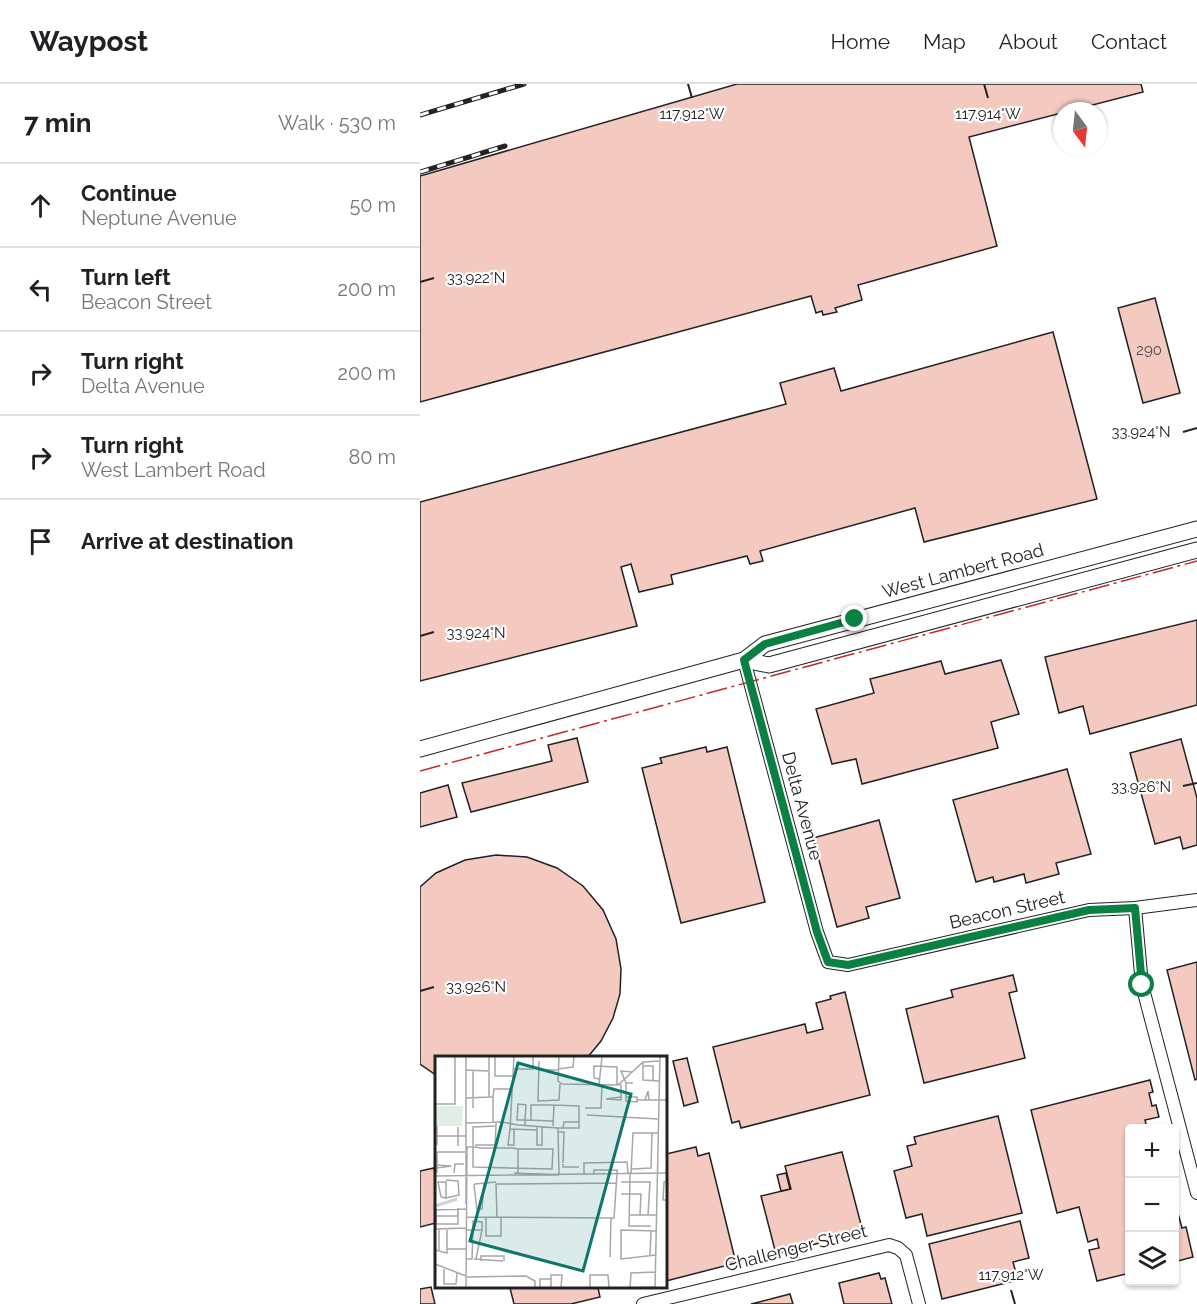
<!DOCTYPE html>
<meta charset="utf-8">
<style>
body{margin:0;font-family:Raleway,sans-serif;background:#f6f6f6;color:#202124}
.controls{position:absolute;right:18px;bottom:18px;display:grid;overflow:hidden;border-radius:6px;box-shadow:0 2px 4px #0004}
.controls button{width:54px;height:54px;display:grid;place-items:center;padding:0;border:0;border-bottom:2px solid #e0e0e0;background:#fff;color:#202124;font:30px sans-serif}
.compass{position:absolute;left:633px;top:18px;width:54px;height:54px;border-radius:50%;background:#fff;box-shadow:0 2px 4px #0004;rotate:165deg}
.stop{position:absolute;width:18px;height:18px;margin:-14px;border:4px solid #0b8043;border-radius:50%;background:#fff}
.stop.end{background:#0b8043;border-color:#fff;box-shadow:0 2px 6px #0008}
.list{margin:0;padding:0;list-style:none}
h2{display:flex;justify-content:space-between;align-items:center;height:78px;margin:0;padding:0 24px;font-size:26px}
h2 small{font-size:20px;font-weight:400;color:#757577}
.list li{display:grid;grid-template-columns:39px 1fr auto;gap:18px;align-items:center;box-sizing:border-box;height:84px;padding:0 24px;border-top:2px solid #e0e0e0}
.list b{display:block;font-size:22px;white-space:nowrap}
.list p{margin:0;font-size:20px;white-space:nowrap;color:#757577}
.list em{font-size:20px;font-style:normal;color:#757577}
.icon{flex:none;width:33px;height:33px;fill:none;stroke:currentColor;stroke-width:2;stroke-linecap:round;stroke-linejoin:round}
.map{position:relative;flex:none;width:777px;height:1220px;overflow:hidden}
header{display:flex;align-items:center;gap:36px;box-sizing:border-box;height:84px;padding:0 30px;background:#fff;border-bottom:2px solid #e0e0e0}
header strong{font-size:28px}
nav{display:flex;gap:33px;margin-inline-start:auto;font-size:21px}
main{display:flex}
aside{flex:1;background:#fff}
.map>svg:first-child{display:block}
.building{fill:#f3c9c0;stroke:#222;stroke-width:1.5}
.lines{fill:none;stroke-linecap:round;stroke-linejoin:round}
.minor-casing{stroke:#222;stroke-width:14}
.major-casing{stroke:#222;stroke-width:17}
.minor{stroke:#fff;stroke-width:12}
.major{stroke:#fff;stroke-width:15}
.rail-casing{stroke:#222;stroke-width:5}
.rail{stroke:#fff;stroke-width:3;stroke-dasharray:9;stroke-linecap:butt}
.power{stroke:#c62828;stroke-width:1.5;stroke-dasharray:21 4.5 3 4.5;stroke-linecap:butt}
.route{stroke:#0b8043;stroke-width:8}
.ticks{fill:none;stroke:#222;stroke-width:2}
.labels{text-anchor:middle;stroke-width:4.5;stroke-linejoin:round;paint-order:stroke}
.number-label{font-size:15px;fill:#564c4a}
.street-label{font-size:18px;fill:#222;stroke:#fff}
.inset-river{fill:none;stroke:#c7d3dd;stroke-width:3}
.inset-road{fill:none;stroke:#a7a7a7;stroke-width:1.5}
.view{fill:#0f766e;fill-opacity:0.15;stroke:#0f766e;stroke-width:3}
.inset-edge{fill:none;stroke:#222;stroke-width:3}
.ticks-label{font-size:15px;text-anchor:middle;fill:#222;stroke:#fff;stroke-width:4.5;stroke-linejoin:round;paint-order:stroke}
</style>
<header>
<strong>Waypost</strong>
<nav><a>Home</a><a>Map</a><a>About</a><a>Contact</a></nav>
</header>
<main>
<aside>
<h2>7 min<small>Walk · 530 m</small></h2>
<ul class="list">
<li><svg class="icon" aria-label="ahead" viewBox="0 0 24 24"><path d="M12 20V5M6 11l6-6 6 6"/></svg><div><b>Continue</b><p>Neptune Avenue</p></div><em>50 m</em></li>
<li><svg class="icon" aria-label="left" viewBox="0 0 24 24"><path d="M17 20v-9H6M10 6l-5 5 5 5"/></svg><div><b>Turn left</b><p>Beacon Street</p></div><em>200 m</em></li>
<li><svg class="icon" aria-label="right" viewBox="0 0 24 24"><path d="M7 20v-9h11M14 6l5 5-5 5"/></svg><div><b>Turn right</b><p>Delta Avenue</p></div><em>200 m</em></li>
<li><svg class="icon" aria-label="right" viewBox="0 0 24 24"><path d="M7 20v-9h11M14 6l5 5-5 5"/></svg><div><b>Turn right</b><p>West Lambert Road</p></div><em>80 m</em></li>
<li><svg class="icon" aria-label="arrive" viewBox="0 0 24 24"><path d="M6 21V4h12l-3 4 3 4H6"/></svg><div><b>Arrive at destination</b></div></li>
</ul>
</aside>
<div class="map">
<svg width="777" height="1220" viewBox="0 0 777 1220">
<rect width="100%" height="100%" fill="#fff"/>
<g class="building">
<path d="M317 0H721L723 8 549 53 577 162 438 201 442 216 415 224 417 228 403 231 402 227 396 229 391 212 0 318V92Z"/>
<path d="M735 214 760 309 723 319 698 224Z"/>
<path d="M633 248 677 415 504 458 495 424 340 467 343 477 330 480 327 472 251 491 253 500 219 508 211 480 201 483 217 542 0 597V418L366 320 360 299 414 284 421 307Z"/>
<path d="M777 536V621L670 650 663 622 639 629 625 573Z"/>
<path d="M581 576 599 630 571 638 578 664 442 700 436 675 412 680 396 625 454 609 450 595 521 577 525 590Z"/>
<path d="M157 654 168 698 51 728 42 699 132 677 128 661Z"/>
<path d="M761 655 777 714V761L763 765 760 753 735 760 710 669Z"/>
<path d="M286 663 287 668 307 663 345 818 261 839 222 684 242 679 240 674Z"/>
<path d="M647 685 671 770 636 779 639 790 606 799 604 790 574 798 573 793 556 798 533 716Z"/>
<path d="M28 701 37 733 0 743V709Z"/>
<path d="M459 736 480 814 446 823 449 834 417 843 393 754Z"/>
<path d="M76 771 107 773 137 784 163 802 183 826 196 855 201 885 200 910 193 934 181 957 167 974H16V991L0 980V803L16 789 45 776Z"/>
<path d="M777 878V995L775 996 747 886Z"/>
<path d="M593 891 597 907 589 909 605 974 504 999 486 925 533 913 531 906Z"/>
<path d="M425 908 450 1011 321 1044 319 1037 312 1039 293 963 385 940 387 949 403 945 396 919 411 915 410 912Z"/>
<path d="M267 974 278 1018 264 1022 253 977Z"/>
<path d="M730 996 733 1008 729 1009 732 1022 736 1021 739 1033 725 1036 727 1044H710V1189L677 1197 669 1166 679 1164 677 1155 668 1158 659 1123 637 1129 611 1026Z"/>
<path d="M578 1032 602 1129 507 1152 502 1130 486 1134 474 1087 492 1082 487 1062 496 1060 494 1053Z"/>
<path d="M276 1063 278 1072 289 1069 316 1179 246 1197V1070Z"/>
<path d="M422 1068 443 1148 356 1170 341 1112 371 1105 365 1082Z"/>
<path d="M14 1084 16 1095V1139L0 1143V1087Z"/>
<path d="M366 1089 370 1105 361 1107 357 1091Z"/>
<path d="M754 1115 762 1144 766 1143 773 1173 754 1178Z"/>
<path d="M600 1137 609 1174 593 1178 598 1196 522 1215 509 1160Z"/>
<path d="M459 1189 461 1195 465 1194 472 1220H424L419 1199Z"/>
<path d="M11 1203 15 1220H0V1205Z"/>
<path d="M90 1204H178L180 1213 151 1220H94Z"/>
<path d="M370 1210 373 1220H331Z"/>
</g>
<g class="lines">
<defs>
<g id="minor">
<path d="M324 576 397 848 408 878 428 881 669 826 715 824 777 816"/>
<path d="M715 824 722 901 777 1109"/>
<path d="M223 1220 469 1161 478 1164 486 1171 499 1220"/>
</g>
<g id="major">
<path d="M324 576 349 581 777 466"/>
<path d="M0 665 324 576 345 560 777 445"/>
</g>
</defs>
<use href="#minor" class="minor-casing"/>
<use href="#major" class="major-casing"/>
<use href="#minor" class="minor"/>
<use href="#major" class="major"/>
<defs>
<g id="rail">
<path d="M0 31 104 0"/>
<path d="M0 88 85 62"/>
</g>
</defs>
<use href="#rail" class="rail-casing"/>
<use href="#rail" class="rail"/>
<path class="power" d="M0 687 777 477"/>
</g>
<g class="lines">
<path class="route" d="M435 535 345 560 324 576 397 848 408 878 428 881 669 826 715 824 722 901"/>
</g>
<path class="ticks" d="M268 0 272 14M564 0 568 14M0 198 14 194M763 348 777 344M0 552 14 548M763 702 777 699M0 907 14 903M591 1206 595 1220"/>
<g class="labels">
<g class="number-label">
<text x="729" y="271">290</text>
</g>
<g class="street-label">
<text transform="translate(543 487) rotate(-15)" y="6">West Lambert Road</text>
<text transform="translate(382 722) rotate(75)" y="6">Delta Avenue</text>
<text transform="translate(587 826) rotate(-13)" y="6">Beacon Street</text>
<text transform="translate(376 1164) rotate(-14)" y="6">Challenger Street</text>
</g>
</g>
<g transform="translate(15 972)">
<rect width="232" height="232" fill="#fff"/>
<path d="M0 50H28L27 70H0Z" fill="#e0efe3"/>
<path class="inset-river" d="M0 150 22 143"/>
<path class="inset-road" d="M60 0V20H78M79 0 75 73 102 74V70M124 0 123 25 127 28 183 29 208 6 225 5M104 5 103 45 124 44 125 28M208 6V24L224 25M209 10H218V24M79 13H98V0M123 13 138 11 139 0M31 14 53 15M38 14V52M104 14H123M198 16 186 15 191 27H198M164 23 159 22V10L182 11V29M185 28 186 30V44L171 43 186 41M164 29 167 0M54 41H58V66M58 41 59 33H78M191 41H202V46L191 45V27M31 42 54 41V0M202 44H233M210 44 213 35 214 44M0 48H20V0M150 52H166L167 29M152 59 223 63M96 65V49H119M31 67 67 66 83 69 123 72H144V66H129L128 72M90 69V64L91 49 83 48 82 64H90L118 65M118 70 119 49 144 50V66M123 72 124 118M75 73 73 89H79V74M102 74V89H107V70M124 76H129L128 107M2 80H31M2 89V70M40 89H60L61 70M23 90V71M32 91H41L45 92H77L83 93H118L117 113 38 111V71L61 70V66M83 93V117M128 108V111H144M2 109V96H30M196 113 216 112 217 77M2 117V109L16 110 2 112M19 117 20 108H29M79 117 124 119M195 118 194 170H216M196 118 198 77H223M149 119V107L192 106 193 118M159 119V114H182V118M0 120 233 117M186 126H215L213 159M233 126H229L228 144H233M49 127 47 153 42 154 39 129 40 128 61 126M186 138H206L205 159M6 141 11 142V125M6 141 3 126H11M11 142 24 139 23 125 11 124M31 148V0M0 154 31 153M1 154V168H23V152M194 159H222M1 160H23M31 161 179 162 182 118M51 161V180H66V161M62 161 61 128 181 127M0 173 31 172M4 173V196M31 174H47V166L38 165V174L37 203H31M12 193H31M0 194 12 197V173M221 199 186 203V174L221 175M215 200 216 174M175 201 176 162M39 203 68 205M41 203 47 174M46 205V200H69V205M0 208 31 220M9 211V228H21L22 217M32 221 91 220 100 225V232M31 232 32 91M105 232V223H116M116 232V219H127L126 232M155 232V219H173L174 232M194 232 220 231M195 232 196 217 220 216M220 232 225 0"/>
<path class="view" d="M83 7 196 38 148 215 35 185Z"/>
<rect width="232" height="232" class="inset-edge"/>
</g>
<g class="ticks-label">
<text x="272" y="35">117.912°W</text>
<text x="568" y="35">117.914°W</text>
<text x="56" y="199">33.922°N</text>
<text x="721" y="353">33.924°N</text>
<text x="56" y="554">33.924°N</text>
<text x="721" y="708">33.926°N</text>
<text x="56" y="908">33.926°N</text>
<text x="591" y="1196">117.912°W</text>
</g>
</svg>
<div class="controls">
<button>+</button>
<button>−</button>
<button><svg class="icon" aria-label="layers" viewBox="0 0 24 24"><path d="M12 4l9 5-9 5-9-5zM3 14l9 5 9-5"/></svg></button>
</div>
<svg class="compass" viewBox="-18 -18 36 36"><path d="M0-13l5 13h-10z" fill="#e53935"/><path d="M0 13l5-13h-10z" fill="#757577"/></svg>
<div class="stop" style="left:722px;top:901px"></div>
<div class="stop end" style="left:435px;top:535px"></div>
</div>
</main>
